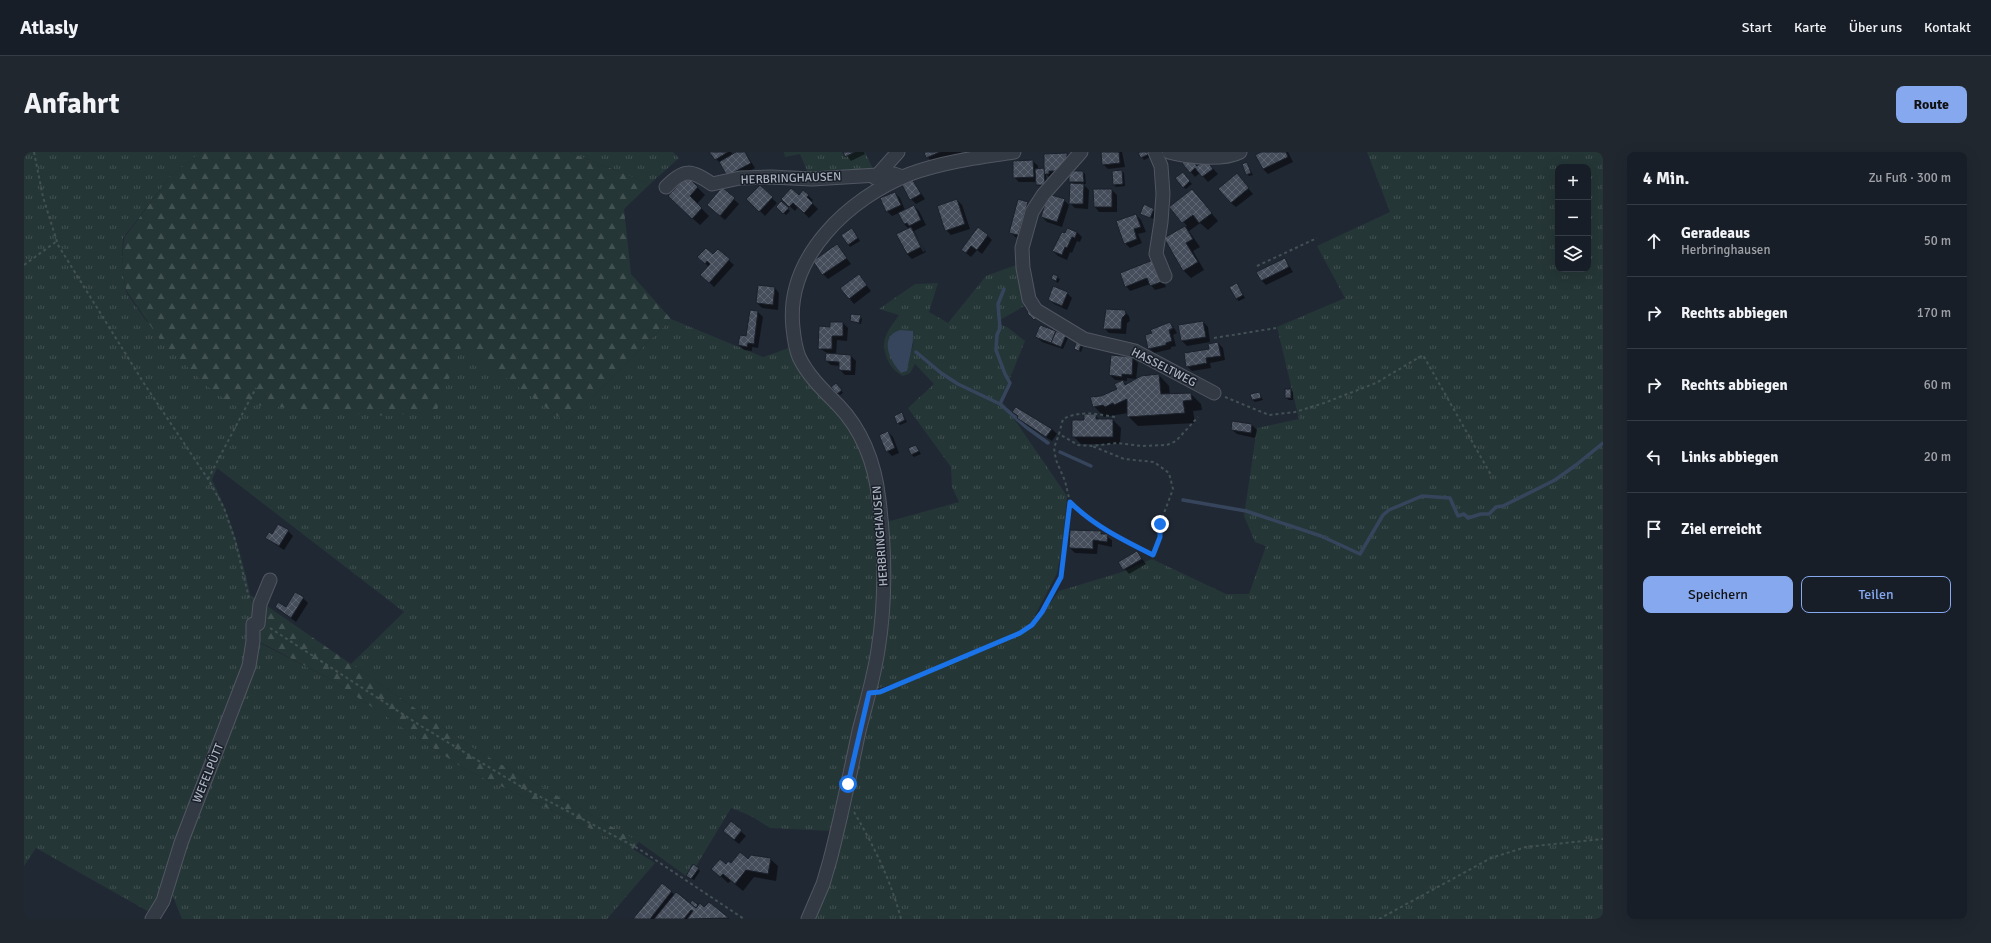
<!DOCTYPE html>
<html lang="de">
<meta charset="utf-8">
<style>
body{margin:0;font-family:Signika,sans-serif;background:#21272f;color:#f1f3f6}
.controls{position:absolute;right:12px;top:12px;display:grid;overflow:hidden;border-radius:8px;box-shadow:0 4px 16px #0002}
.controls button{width:36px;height:36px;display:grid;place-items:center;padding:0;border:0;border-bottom:1px solid #363c44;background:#181e27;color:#f1f3f6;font:20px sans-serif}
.stop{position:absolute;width:12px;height:12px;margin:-9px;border:3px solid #1a73e8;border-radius:50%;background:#fff}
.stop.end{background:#1a73e8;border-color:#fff;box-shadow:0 1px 4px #0008}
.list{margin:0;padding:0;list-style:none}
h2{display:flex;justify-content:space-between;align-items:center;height:52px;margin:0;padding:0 16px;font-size:17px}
h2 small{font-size:13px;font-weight:400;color:#9fa2a7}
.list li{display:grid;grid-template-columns:26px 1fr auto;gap:12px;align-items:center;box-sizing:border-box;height:72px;padding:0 16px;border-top:1px solid #363c44}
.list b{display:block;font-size:15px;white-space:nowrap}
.list p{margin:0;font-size:13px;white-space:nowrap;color:#9fa2a7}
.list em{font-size:13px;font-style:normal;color:#9fa2a7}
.actions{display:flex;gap:8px;padding:12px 16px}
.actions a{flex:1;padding:9px 0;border:1px solid #85a8ef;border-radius:8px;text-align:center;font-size:14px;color:#85a8ef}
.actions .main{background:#85a8ef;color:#111}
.icon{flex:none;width:22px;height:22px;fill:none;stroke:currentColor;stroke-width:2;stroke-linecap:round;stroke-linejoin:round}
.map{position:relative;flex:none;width:1579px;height:767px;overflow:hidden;border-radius:8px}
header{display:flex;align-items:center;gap:24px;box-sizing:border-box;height:56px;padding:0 20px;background:#181e27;border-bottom:1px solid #363c44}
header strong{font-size:19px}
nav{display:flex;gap:22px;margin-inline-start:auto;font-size:14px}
.intro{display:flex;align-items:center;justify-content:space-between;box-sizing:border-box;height:96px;padding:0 24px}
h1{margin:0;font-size:28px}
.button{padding:10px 18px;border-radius:8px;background:#85a8ef;color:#111;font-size:14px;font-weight:700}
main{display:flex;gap:24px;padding:0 24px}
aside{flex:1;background:#181e27;border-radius:8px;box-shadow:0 4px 16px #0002}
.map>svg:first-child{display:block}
.grass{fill:url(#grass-tufts);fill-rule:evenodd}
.forest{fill:url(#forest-firs)}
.water{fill:#37455c}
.shadow{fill:#0007;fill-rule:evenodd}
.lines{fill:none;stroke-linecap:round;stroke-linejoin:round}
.stream{stroke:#37455c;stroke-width:3.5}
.building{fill:url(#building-cross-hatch);stroke:#1b212b}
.minor-casing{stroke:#515762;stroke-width:15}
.path{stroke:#425154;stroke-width:2;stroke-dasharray:3 3;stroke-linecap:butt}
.minor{stroke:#343a44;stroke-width:13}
.route{stroke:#1a73e8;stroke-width:5}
.labels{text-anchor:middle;stroke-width:3;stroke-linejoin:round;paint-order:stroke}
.street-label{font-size:12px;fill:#adb4c1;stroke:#191f29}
</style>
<header>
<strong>Atlasly</strong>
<nav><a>Start</a><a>Karte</a><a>Über uns</a><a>Kontakt</a></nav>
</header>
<div class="intro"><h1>Anfahrt</h1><a class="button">Route</a></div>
<main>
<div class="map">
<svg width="1579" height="767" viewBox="0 0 1579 767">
<defs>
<pattern id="grass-tufts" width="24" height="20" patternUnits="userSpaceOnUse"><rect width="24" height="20" fill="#253637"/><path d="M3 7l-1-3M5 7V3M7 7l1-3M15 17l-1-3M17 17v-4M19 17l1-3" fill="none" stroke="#425152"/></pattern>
<pattern id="forest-firs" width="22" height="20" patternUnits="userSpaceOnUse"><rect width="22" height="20" fill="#253637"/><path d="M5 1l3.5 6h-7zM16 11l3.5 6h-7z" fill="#425152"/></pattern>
<pattern id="building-cross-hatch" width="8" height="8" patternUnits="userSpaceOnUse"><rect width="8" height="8" fill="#464e5c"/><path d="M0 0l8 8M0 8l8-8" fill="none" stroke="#5e6572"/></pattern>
</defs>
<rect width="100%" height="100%" fill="#202834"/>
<g class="grass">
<path d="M0 0H177L146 25 99 86 98 111 102 140 123 170 437 192 543 271 647 167 739 205 768 195 828 277 843 306 856 406 850 486 840 538 808 679 746 676 727 664 707 656 665 726 615 690 450 597 327 512 380 460 193 316 188 328C214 379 225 434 236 491L306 527 439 616 609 697 631 711 583 767H158L148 742 127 761 12 696 0 714Z"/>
<path d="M545 0H649L655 6 626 32Z"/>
<path d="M760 0H841L850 19 785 23 776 2 761 5Z"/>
<path d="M1343 0H1579V767H786L848 545 997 482 1010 473 1035 439 1098 420 1128 407 1202 442H1225L1242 394 1231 390 1220 364 1233 276 1275 267 1253 175 1321 146 1293 94 1366 60ZM1534 15H1564V117H1534Z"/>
<path d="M995 112 1004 152 976 168 977 173 983 175 1001 189 977 248 1043 344 1039 391 1033 421 1007 471 994 481 875 530 849 538 859 371 935 350 928 335 927 315 884 256 910 232 891 212 886 221 879 224C870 219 867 215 863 206 855 187 865 178 875 163L855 157 891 132 914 131 905 160 924 171 962 124ZM890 190 884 209 883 219 877 221 871 214Z"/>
</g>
<g class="forest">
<path d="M177 0H545L626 32 600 57 607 122 647 167 543 271 438 193 413 258 364 264 206 251 183 234 137 189 102 138 98 113 100 86 146 25Z"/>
<path d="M227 443 450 597 615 690 609 697 439 616 306 527 236 490Z"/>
</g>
<path class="water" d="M876 178 889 179C890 193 885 205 883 219L877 221C866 209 854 185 876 178Z"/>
<g class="shadow">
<path d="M687 0H707L709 3 714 0H721L731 16 709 28Z"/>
<path d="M820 0H840L841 2 827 9Z"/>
<path d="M901 0H938L923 7 921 5 908 11Z"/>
<path d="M1078 0H1098L1101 15 1084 17 1079 12Z"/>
<path d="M1119 0H1123L1126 5 1120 8 1115 2Z"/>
<path d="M1239 0H1264L1269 10 1244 22 1239 17Z"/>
<path d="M1042 2 1047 7 1048 20H1059L1061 22 1062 32H1059L1065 38 1064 57 1051 56 1046 51 1049 32 1046 30V19L1026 26 1022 22 1023 34H1015L1013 30H995L990 25V10L1009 9 1014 14V18L1021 17Z"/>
<path d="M1182 9 1194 22 1184 30 1176 21 1171 25 1159 11 1174 15Z"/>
<path d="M1223 12 1229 23 1225 24 1223 22Z"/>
<path d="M1098 19 1100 21 1101 34 1092 35 1090 33Z"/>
<path d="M1161 24 1168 32 1162 37 1159 35Z"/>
<path d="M663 25 681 43 673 52 685 64 676 73 652 52Z"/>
<path d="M888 28 901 47 892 52 887 47Z"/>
<path d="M1217 28 1229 42 1212 55 1207 51Z"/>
<path d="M736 35 753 51 741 64 724 47Z"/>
<path d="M698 37 715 52 701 68 689 58Z"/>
<path d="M1070 38H1088L1093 43V60H1075L1071 55Z"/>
<path d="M1168 38 1194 69 1184 78 1176 71 1165 79 1176 95 1169 99 1180 118 1167 126 1159 118 1141 86 1163 74 1147 55Z"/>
<path d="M779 39 789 48 787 50 794 57 785 66 774 55 771 59 758 47 775 44Z"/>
<path d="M871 41 876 46 881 58 890 54 895 59 902 73 890 79 902 100 888 107 883 102 874 82 885 77 880 72 875 61 868 64 863 59ZM889 80H891L901 99 899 100Z"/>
<path d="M933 48 938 53 946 77 927 83 922 78Z"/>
<path d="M1040 48 1045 53 1038 75 1023 70 1018 65Z"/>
<path d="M757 50 766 59 762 63 753 55Z"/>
<path d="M1003 51 1008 56 999 87 991 85 987 80Z"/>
<path d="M1130 57 1132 60 1129 67 1117 61Z"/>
<path d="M1112 63 1117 68 1122 80 1114 82 1118 91 1106 96 1101 91Z"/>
<path d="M830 79 836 89 826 95 824 92Z"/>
<path d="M1053 80 1058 85 1056 90 1053 89 1048 101 1046 100 1043 108 1034 104 1029 99 1042 82Z"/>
<path d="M963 83 968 88 958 102 953 98 947 105 938 98Z"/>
<path d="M813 94 827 112 804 127 799 122Z"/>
<path d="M694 98 710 113 690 135 683 128 685 115 680 110Z"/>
<path d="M1261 107 1269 120 1242 133 1237 128Z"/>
<path d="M1134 115 1142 135 1131 138 1126 132 1106 139 1102 134Z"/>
<path d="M1029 123 1036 127 1034 131 1028 127Z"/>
<path d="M839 129 847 139 830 152 818 137Z"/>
<path d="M1213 132 1221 146 1215 149 1212 147Z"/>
<path d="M751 136 755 141 754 158 738 156 733 151Z"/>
<path d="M1043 141 1048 146 1043 158 1030 152 1025 147Z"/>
<path d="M1100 159 1105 164 1106 169 1103 171 1102 182 1085 181 1080 176Z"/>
<path d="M734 160 739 165 734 196 728 195V199L720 198 715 193 723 185Z"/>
<path d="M836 164 838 167 837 172 827 169Z"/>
<path d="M1179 170 1184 175 1186 190 1163 194 1158 189 1156 174Z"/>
<path d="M819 171 824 176 823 189 813 188 812 203 827 204 832 209 831 223H821L816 218V214L807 213 802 209 803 201 795 196 807 176Z"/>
<path d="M1145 171 1150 175 1140 180 1141 182 1150 176 1153 181 1149 183 1152 194 1147 195V197L1130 201 1125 196 1129 182Z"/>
<path d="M1042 184 1044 186 1039 197 1018 190 1013 185Z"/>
<path d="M1053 189 1060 192 1057 200 1051 197Z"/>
<path d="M1194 191 1199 196 1201 208 1186 211 1187 216 1168 219 1163 214Z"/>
<path d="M1088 204 1109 206 1114 211 1112 227 1103 226V229L1091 228 1086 223Z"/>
<path d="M1135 223 1145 234 1146 243 1167 242 1177 252 1178 258 1169 259 1171 271 1114 274 1104 264V261L1080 265 1070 254 1077 245 1094 237 1099 229 1103 233Z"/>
<path d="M814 234 819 241 816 243 808 235Z"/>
<path d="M1267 238 1269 240V248H1265L1262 246Z"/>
<path d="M1235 241 1239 248 1231 250 1229 248Z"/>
<path d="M992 256 1028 277 1033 282 1028 289 999 271 994 266Z"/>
<path d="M878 261 883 270 876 273 874 271Z"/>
<path d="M1071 263 1076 268H1089L1097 276 1096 292H1057L1049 284 1060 269Z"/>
<path d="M1209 270 1228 273 1233 278 1231 286 1213 282 1208 278Z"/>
<path d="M864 280 869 285 875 301 868 304 863 299Z"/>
<path d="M892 294 897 302 890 305 888 303Z"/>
<path d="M264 379 269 384 260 398 242 386Z"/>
<path d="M1076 380 1088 388V395L1074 392 1073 402 1051 401 1046 396Z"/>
<path d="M1113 400 1122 412 1105 422 1096 411Z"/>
<path d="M279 446 284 451 272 470 252 455 262 456Z"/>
<path d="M707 671 722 684 715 692 705 684Z"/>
<path d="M746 707 754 714 752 729 730 725 719 739 707 729 704 731 689 717 724 708Z"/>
<path d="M674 717 676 719 670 728 666 726Z"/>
<path d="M647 740 666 753 669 749 681 756 685 751 705 767H610Z"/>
</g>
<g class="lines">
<g class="stream">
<path d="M892 200 917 221 934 232 976 252 1002 275 1024 291"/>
<path d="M976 252 986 231 981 222 972 198 973 183 976 176 974 152 980 137"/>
<path d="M1036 300 1067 314"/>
<path d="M1159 348 1222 359 1297 384 1336 402 1359 363 1365 358 1398 344 1426 346 1434 364 1440 362 1444 366 1457 362H1465L1472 355 1479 354 1531 328 1552 313 1579 291"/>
</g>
</g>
<g class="building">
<path d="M685 0H704L691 8Z"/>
<path d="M712 0H721L727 11 703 24 695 10Z"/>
<path d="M819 0H831L821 5Z"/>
<path d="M900 0H916L902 6Z"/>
<path d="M1077 0H1095L1096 11 1078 13Z"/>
<path d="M1116 0H1123L1125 2 1117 6 1114 1Z"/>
<path d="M1237 0H1262L1264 5 1239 17 1231 3Z"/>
<path d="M1043 1V14L1036 19H1025V22H1020V2Z"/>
<path d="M1165 5 1173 14 1182 7 1189 17 1178 25 1171 16 1166 21 1158 11Z"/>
<path d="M1009 8 1010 25 989 26V9Z"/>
<path d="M1223 10 1227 21 1222 23 1218 12Z"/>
<path d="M1020 16 1021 33H1012L1011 17Z"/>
<path d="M1098 18 1099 32 1089 33 1088 19Z"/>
<path d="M1045 19H1059L1060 30H1045Z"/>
<path d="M1159 20 1166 29 1159 36 1151 26Z"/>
<path d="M1213 21 1225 36 1207 51 1194 37Z"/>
<path d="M663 24 674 35 666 44 678 56 668 67 644 44Z"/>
<path d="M888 27 897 42 886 48 878 33Z"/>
<path d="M1046 31 1060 32 1059 52H1045Z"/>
<path d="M736 33 749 45 735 60 722 47Z"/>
<path d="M698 35 711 46 696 64 683 53Z"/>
<path d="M767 36 775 43 779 38 785 43 783 45 789 51 780 61 769 51 765 55 757 47Z"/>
<path d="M1069 37H1088V55H1070Z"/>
<path d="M1168 37 1188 61 1175 71 1169 63 1158 71 1145 55Z"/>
<path d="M871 40 877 53 862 60 856 46Z"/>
<path d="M1024 42 1041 47 1033 70 1017 65Z"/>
<path d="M933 47 941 72 921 79 913 54Z"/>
<path d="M994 47 1004 50 994 83 985 81Z"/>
<path d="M757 49 765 56 759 62 752 55Z"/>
<path d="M1120 52 1130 57 1126 66 1116 62Z"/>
<path d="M890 53 897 68 885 74 883 71 880 72 874 61Z"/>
<path d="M1112 62 1117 75 1110 77 1113 87 1100 92 1092 69Z"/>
<path d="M1161 74 1169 87 1162 91 1174 110 1159 119 1140 86Z"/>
<path d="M887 75 897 95 883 102 872 82Z"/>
<path d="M954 75 964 83 953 98 947 94 942 101 937 98Z"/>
<path d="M828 76 834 86 824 93 817 83Z"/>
<path d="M1043 76 1053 80 1051 86 1048 85 1043 96 1041 95 1038 103 1028 99 1038 80 1041 81Z"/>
<path d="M813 92 823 106 798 123 789 109Z"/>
<path d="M682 96 689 102 694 97 706 107 685 131 676 123 686 112 683 109 681 112 673 105Z"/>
<path d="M1261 106 1265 115 1237 129 1232 120Z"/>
<path d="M1129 108 1137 130 1126 134 1123 126 1101 135 1096 121Z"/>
<path d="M835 122 843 133 825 147 816 136Z"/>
<path d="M1029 122 1034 124 1032 129 1027 127Z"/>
<path d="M1213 131 1219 143 1212 147 1205 135Z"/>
<path d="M734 133 751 135 749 153 732 151Z"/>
<path d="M1029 134 1044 140 1038 154 1024 148Z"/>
<path d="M1006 157 1014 164 1010 168 1003 161Z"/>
<path d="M1082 157 1101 158 1102 162 1098 166 1097 177H1079Z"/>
<path d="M726 158 734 159 730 192 724 191 723 195 714 193 716 183 722 184Z"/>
<path d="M827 162 837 163 835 171 826 169Z"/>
<path d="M1179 169 1182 185 1157 189 1154 173Z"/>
<path d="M806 170H819V184H808V197H794L795 174 806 175Z"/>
<path d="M1146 170 1149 176 1145 178 1148 189 1142 191V193L1124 197 1121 183 1128 181 1126 178Z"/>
<path d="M1016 173 1032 179 1027 191 1011 185Z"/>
<path d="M1032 179 1042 183 1037 195 1027 191Z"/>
<path d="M1053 188 1058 189 1055 199 1050 197Z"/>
<path d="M1194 190 1197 204 1182 206 1183 211 1162 215 1160 201 1185 197 1184 192Z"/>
<path d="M802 201 827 203V219L815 218V210L801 209Z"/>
<path d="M1087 203 1109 205 1108 223 1098 222V225L1085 223Z"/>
<path d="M1135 222 1137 242 1167 241 1168 248 1159 249 1161 261 1103 265V247L1090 253 1089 251 1081 255 1079 253 1069 255 1066 245 1077 244 1093 237 1090 232 1099 228 1101 233 1117 224Z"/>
<path d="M812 231 818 238 813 242 807 235Z"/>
<rect x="1261" y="237" width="6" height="9"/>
<path d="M1236 240 1237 246 1228 248 1226 242Z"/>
<path d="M992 255 1028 277 1022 285 993 266 994 264 988 260Z"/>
<path d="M878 260 881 268 873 272 870 264Z"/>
<path d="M1060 262H1072V267H1089V285H1048V268H1060Z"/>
<path d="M1208 269 1228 272 1227 281 1207 278Z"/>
<path d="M864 279 871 296 862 300 855 283Z"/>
<path d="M892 293 895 299 887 303 884 296Z"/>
<path d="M254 372 265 378 255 394 241 386 245 380 248 382Z"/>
<path d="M1046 378 1077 379V382H1084L1083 390 1069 388V397L1045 396Z"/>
<path d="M1113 399 1118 407 1099 418 1094 410Z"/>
<path d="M271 440 280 445 267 466 251 455 254 450 262 455Z"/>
<path d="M707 669 718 678 710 688 699 679Z"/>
<path d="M716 700 724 707 727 703 747 706 744 722 722 718 711 732 699 722 696 725 687 717 696 707 702 712 704 709 707 711Z"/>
<path d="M669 712 675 716 667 727 662 724Z"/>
<path d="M638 731 648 739 626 767H609Z"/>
<path d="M652 740 672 756 676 751 680 755 685 750 705 766 663 767 669 759 667 758 660 767H630Z"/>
<path d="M668 748 674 753 672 756 666 751Z"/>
</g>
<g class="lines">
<defs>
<g id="minor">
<path d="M1057 0 1019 43 1008 60 998 96 999 116 1005 147 1012 158 1060 187 1111 199 1190 241"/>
<path d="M1131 0 1137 14 1139 42 1137 70 1132 102 1141 124"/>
<path d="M1145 0C1163 5 1199 9 1216 0"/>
<path d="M851 26 874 0"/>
<path d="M642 35C660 16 667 18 688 32L716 26 747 25 788 27 870 22 879 25"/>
<path d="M128 767 139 749 157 691 225 514 229 489V472H234L236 452 246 428"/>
<path d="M784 767 799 732 806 708C817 666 826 622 835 579 842 552 850 525 854 498 862 449 861 397 855 348 851 312 839 279 814 253 800 239 784 224 775 205 771 195 770 186 769 176 761 105 825 46 886 22 918 10 956 5 990 0"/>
</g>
</defs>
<use href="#minor" class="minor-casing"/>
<g class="path">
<path d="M10 0 19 45 34 93 121 233 184 327 200 356 211 388 225 446"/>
<path d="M0 113 33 89"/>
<path d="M1233 114 1293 86"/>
<path d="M1190 186 1252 176"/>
<path d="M1201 245 1245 263 1271 260 1300 251 1352 231 1399 203 1467 323"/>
<path d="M1091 265C1072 262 1057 258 1039 267L1035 282 1054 293 1068 294 1093 291 1118 294 1143 293 1152 289 1174 265"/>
<path d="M184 327 232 236"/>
<path d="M1046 350C1070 374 1100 388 1129 403L1136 385V372L1149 337 1145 321 1130 310 1100 307 1068 294"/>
<path d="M246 476 397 574 496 634 615 697 720 767"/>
<path d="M859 539 996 481 1008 473 1018 460 1037 425 1046 350 1041 329 1032 308 1030 296 1035 282"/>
<path d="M830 660C850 694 867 729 877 767"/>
<path d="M1355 767 1467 706 1502 695 1579 687"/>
</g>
<use href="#minor" class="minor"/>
</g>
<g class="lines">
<path class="route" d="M824 632 845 541 856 540 996 481 1008 473 1018 460 1037 425 1046 350C1070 374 1099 388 1129 403L1136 385V372"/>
</g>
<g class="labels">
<g class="street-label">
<text transform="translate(767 26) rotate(-2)" y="4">HERBRINGHAUSEN</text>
<text transform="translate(1140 215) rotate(27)" y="4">HASSELTWEG</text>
<text transform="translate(856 384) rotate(-94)" y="4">HERBRINGHAUSEN</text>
<text transform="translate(184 621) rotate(-68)" y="4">WEFELPÜTT</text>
</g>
</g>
</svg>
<div class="controls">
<button>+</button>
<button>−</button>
<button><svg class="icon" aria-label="layers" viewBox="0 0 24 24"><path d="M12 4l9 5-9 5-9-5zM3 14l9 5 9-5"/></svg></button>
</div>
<div class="stop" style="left:824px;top:632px"></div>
<div class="stop end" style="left:1136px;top:372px"></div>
</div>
<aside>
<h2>4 Min.<small>Zu Fuß · 300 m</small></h2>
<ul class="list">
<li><svg class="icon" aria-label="ahead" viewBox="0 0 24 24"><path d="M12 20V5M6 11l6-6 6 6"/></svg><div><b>Geradeaus</b><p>Herbringhausen</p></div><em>50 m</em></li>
<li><svg class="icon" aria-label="right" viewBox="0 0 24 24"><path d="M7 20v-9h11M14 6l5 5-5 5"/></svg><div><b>Rechts abbiegen</b></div><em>170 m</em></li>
<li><svg class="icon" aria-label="right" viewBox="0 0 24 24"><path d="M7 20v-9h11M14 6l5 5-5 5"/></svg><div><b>Rechts abbiegen</b></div><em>60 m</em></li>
<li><svg class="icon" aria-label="left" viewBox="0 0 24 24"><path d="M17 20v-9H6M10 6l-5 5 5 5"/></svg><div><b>Links abbiegen</b></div><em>20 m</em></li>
<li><svg class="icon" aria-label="arrive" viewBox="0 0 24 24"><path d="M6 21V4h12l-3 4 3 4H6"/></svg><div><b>Ziel erreicht</b></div></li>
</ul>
<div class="actions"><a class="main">Speichern</a><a>Teilen</a></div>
</aside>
</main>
